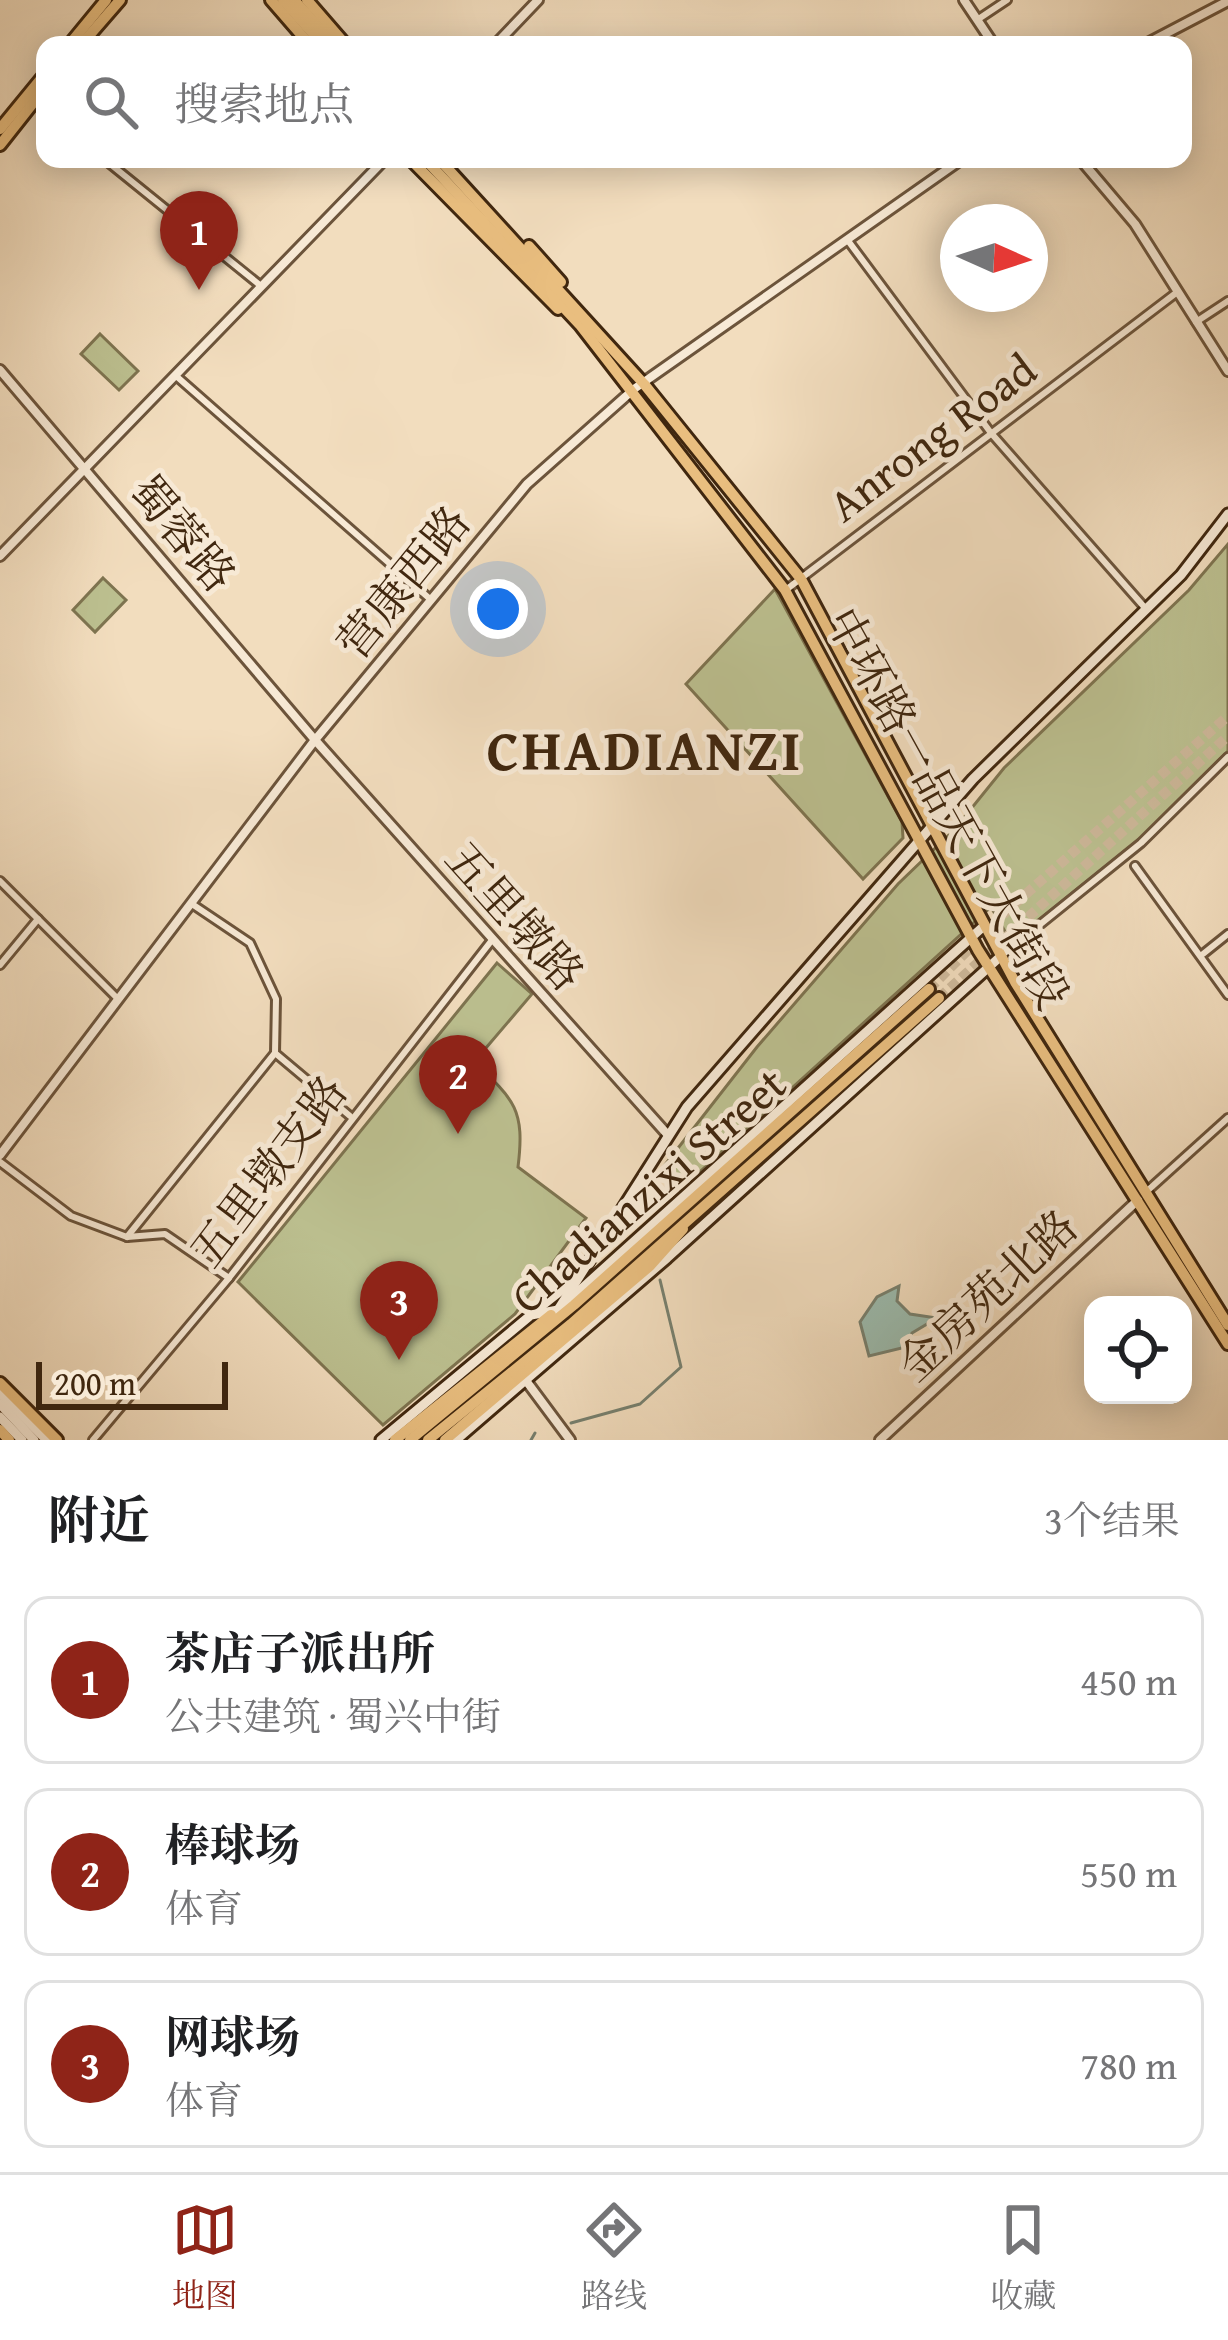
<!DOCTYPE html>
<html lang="zh">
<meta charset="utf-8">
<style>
body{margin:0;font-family:"Gentium Book Plus","Noto Serif SC",serif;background:#f2f2f2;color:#202124}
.controls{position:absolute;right:36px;bottom:36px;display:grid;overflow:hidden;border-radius:24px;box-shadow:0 6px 30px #0003}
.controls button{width:108px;height:108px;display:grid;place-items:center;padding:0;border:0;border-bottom:3px solid #e0e0e0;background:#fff;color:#202124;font:60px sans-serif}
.compass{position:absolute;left:940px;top:204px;width:108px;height:108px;border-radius:50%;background:#fff;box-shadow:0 6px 30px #0003;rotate:93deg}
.scale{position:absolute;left:36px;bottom:30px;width:192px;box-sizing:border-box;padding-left:12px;border:6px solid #40270f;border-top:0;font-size:33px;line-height:42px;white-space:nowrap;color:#40270f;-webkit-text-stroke:9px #f7e9d5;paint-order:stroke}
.you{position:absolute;left:498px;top:609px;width:42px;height:42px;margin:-30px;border:9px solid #fff;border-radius:50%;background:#1a73e8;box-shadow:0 0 0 18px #1a73e833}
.badge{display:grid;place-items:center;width:78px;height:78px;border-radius:50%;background:#8f2418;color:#fff;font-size:39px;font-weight:700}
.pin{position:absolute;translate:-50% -99px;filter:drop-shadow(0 3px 6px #0008)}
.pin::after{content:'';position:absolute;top:63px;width:42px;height:36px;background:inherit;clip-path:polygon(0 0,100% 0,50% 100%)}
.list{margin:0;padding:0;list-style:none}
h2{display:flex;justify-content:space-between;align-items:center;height:156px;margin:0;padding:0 48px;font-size:51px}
h2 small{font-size:39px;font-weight:400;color:#757577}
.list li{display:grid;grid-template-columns:78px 1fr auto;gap:36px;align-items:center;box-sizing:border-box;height:168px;margin:0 24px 24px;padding:0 24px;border:3px solid #e0e0e0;border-radius:24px}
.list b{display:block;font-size:45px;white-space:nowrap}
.list p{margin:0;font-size:39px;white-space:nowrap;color:#757577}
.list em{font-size:39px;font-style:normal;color:#757577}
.icon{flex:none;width:66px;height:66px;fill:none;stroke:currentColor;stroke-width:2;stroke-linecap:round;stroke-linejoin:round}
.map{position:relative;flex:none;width:1228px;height:1440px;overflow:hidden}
.search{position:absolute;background:#fff;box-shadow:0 6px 30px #0003;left:36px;right:36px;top:36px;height:132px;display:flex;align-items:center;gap:30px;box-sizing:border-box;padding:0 42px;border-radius:24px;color:#757577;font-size:45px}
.sheet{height:732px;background:#fff}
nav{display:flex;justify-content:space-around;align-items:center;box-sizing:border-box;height:168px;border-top:3px solid #e0e0e0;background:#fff;font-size:33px;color:#757577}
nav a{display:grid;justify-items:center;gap:6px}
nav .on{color:#8f2418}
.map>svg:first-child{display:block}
.green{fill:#bcc090;stroke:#7e7450;stroke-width:3}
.water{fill:#9bbcaf;stroke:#77806f;stroke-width:3}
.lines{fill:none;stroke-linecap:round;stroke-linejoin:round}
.stream{stroke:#77806f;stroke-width:3}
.trunk-tunnel{stroke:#ceb99b;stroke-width:10;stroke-dasharray:10 5;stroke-linecap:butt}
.minor-casing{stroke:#6c543b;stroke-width:12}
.tertiary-casing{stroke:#6c543b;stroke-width:14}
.secondary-casing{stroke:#40270f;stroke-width:15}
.primary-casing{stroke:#40270f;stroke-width:16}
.trunk-casing{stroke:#40270f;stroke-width:16}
.minor{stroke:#f7e9d5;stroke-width:6}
.tertiary{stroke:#f7e9d5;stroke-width:8}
.secondary{stroke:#f7e9d5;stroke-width:9}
.primary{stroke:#e9be7f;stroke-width:10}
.trunk{stroke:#e9be7f;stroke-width:10}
.labels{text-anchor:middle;stroke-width:10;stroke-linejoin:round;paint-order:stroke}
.street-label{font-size:45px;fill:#40270f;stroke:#f7e9d5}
.district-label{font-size:57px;font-weight:bold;letter-spacing:3px;fill:#40270f;stroke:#f7e9d5}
</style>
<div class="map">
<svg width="1228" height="1440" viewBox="0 0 1228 1440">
<rect width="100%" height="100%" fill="#f2ddbe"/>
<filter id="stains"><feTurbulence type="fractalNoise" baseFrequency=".00167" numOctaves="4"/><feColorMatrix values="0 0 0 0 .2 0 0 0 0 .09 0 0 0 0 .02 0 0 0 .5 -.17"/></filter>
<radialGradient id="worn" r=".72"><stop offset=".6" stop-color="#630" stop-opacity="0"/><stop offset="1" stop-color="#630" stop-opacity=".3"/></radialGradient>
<g class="green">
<path d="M100 334 138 371 119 390 81 354Z"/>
<path d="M1228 544V751L1141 838 1011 942 991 907 682 1188 664 1166 757 1047 898 884 954 830 1004 768 1189 590Z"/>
<path d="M103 578 126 600 95 632 73 610Z"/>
<path d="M775 589 902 822 903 838 863 879 686 684Z"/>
<path d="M497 963 532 994 474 1062C515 1100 525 1110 518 1167L586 1218 515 1314 383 1425 238 1282Z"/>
</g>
<path class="water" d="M899 1286 897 1301 910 1314 937 1318 912 1333 906 1347 869 1356 860 1322 877 1297Z"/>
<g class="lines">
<g class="stream">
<path d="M571 1423 640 1404 681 1367 660 1280"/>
<path d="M531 1440 535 1433"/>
</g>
<g class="trunk-tunnel">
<path d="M929 989 1010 908 1228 716"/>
<path d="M939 998 1228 736"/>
</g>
<defs>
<g id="minor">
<path d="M977 20 1007 0"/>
<path d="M104 159 261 286"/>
<path d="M849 242 991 433 1146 609"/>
<path d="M1196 322 1228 301"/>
<path d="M175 375 430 599"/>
<path d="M787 589 1176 293"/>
<path d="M1135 866 1228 995"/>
<path d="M0 881 116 997"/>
<path d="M1203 954 1228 934"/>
<path d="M1001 956 1141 843 1228 757"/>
<path d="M0 965 38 919"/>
<path d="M275 1053 350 1116"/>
<path d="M0 1162 71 1216 127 1237 165 1234 229 1278"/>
<path d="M1146 1192 1228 1118"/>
<path d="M127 1237 275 1053 276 999 250 943 192 904"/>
<path d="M93 1440 229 1278 492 940"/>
</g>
<g id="tertiary">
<path d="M964 0 994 45"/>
<path d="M495 45 538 0"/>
<path d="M1144 45 1228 1"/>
<path d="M1080 159 1135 224 1228 371"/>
<path d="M0 370 315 740 667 1134"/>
<path d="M0 556 385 159"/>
<path d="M0 1155 315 740 527 484 634 389 962 159"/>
<path d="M527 1382 570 1440"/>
<path d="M0 1394 46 1440"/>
<path d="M880 1440 1138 1200"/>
</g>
<g id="secondary">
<path d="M558 1310 687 1107 973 779 1181 575 1228 514"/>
<path d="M534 1312 568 1285"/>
<path d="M0 1404 34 1440"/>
<path d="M0 1417 22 1440"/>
<path d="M381 1440 531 1315 558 1310 985 925"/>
<path d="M456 1440 667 1258 1001 956"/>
</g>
<g id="primary">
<path d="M271 0 310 45"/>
<path d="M283 0 323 45"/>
<path d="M294 0 335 45"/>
<path d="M307 0 346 45"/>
<path d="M69 45 106 0"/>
<path d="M81 45 120 0"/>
<path d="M0 129 45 74"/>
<path d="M0 145 45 88"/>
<path d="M410 159 558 309"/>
<path d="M425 159 580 325 785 590 978 950 1228 1344"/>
<path d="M439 159 644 384 801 579 1015 982 1228 1325"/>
<path d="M529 246 561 282"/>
</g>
<g id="trunk">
<path d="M0 1383 57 1440"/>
<path d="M0 1430 9 1440"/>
<path d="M395 1440 551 1315"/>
<path d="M410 1440 574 1305 929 989"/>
<path d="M428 1440 571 1324 939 998"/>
<path d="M445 1440 650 1266 683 1229"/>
</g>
</defs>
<use href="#minor" class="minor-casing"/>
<use href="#tertiary" class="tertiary-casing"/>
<use href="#secondary" class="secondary-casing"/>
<use href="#primary" class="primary-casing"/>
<use href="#trunk" class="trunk-casing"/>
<use href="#minor" class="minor"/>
<use href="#tertiary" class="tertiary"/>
<use href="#secondary" class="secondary"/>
<use href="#primary" class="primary"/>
<use href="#trunk" class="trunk"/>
</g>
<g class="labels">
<g class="street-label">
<text transform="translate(932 437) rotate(-37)" y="16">Anrong Road</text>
<text transform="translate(183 533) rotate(50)" y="16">蜀蓉路</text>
<text transform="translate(403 582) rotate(-51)" y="16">营康西路</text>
<text transform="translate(948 808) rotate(61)" y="16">中环路一品天下大街段</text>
<text transform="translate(515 916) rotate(48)" y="16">五里墩路</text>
<text transform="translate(268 1171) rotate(-53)" y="16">五里墩支路</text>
<text transform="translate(648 1190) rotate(-41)" y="16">Chadianzixi Street</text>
<text transform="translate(987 1295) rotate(-43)" y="16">金房苑北路</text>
</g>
<g class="district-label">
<text x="645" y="770">CHADIANZI</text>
</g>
</g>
<rect width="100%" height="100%" filter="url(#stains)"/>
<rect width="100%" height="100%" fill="url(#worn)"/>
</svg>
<div class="controls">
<button><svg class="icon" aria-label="locate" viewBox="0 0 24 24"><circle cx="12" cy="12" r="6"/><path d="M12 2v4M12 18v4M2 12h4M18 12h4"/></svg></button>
</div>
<svg class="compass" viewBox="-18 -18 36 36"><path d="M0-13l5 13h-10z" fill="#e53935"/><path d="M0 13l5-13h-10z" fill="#757577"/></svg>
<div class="scale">200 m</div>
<div class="you"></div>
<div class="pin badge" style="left:199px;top:290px">1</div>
<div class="pin badge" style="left:458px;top:1134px">2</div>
<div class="pin badge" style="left:399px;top:1360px">3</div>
<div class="search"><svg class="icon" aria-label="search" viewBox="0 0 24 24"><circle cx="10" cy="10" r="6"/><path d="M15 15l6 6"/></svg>搜索地点</div>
</div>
<section class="sheet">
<h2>附近<small>3个结果</small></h2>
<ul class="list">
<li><span class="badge">1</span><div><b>茶店子派出所</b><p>公共建筑 · 蜀兴中街</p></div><em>450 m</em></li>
<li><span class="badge">2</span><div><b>棒球场</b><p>体育</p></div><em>550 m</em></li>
<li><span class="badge">3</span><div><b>网球场</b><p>体育</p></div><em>780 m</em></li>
</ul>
</section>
<nav>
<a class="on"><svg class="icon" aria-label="map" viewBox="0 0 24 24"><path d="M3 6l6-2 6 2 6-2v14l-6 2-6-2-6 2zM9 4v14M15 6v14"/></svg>地图</a>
<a><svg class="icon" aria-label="directions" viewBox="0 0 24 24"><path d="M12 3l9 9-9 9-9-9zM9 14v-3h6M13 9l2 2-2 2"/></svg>路线</a>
<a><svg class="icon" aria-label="saved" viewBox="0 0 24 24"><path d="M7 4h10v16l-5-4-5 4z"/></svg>收藏</a>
</nav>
